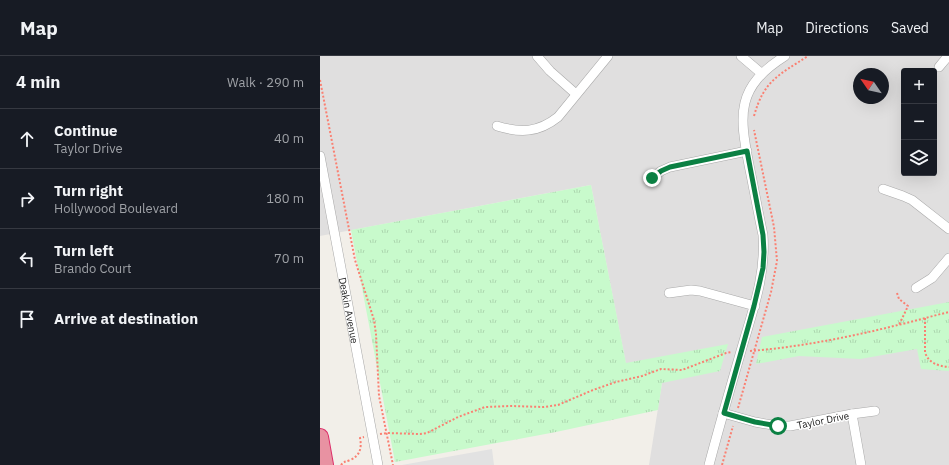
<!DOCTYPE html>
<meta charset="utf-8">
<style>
body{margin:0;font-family:"IBM Plex Sans",sans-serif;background:#20242c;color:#f1f3f6}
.controls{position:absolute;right:12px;top:12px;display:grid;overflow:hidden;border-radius:4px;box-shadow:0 4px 16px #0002}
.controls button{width:36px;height:36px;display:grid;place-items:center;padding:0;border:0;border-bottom:1px solid #363941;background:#171b24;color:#f1f3f6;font:20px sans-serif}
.compass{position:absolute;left:533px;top:12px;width:36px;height:36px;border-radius:50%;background:#171b24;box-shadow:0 4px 16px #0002;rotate:304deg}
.stop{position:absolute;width:12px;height:12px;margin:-9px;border:3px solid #0b8043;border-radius:50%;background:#fff}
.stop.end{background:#0b8043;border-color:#fff;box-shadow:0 1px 4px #0008}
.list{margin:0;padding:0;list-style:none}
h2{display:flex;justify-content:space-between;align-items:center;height:52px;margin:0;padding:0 16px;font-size:17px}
h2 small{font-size:13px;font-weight:400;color:#9ea1a6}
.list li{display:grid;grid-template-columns:26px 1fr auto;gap:12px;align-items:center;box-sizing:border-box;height:60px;padding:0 16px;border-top:1px solid #363941}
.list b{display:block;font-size:15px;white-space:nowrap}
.list p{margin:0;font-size:13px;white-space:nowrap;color:#9ea1a6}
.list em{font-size:13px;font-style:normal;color:#9ea1a6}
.icon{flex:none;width:22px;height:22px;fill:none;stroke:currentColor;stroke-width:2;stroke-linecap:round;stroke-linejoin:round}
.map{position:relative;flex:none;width:629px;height:409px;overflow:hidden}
header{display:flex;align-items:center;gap:24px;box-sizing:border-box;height:56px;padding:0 20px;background:#171b24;border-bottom:1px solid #363941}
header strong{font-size:19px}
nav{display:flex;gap:22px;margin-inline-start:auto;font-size:14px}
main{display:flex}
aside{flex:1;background:#171b24}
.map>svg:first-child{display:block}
.residential{fill:#e0dfdf;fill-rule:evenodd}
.park{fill:url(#park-tufts)}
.parking{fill:#e2e2e2}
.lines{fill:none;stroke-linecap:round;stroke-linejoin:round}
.street-casing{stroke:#a9a9a9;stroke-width:10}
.highway-casing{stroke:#dc2a67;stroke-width:18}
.path{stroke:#fa8072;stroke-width:2;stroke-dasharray:2 2;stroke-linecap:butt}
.street{stroke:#fff;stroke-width:9}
.highway{stroke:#e892a2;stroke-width:16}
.route{stroke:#0b8043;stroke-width:5}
.labels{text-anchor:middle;stroke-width:3;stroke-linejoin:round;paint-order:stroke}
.street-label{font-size:10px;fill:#222;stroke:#fff}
</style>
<header>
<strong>Map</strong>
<nav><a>Map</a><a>Directions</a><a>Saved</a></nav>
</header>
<main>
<aside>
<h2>4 min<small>Walk · 290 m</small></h2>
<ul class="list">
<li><svg class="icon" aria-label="ahead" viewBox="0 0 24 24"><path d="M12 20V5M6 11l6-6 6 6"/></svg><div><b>Continue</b><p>Taylor Drive</p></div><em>40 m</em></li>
<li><svg class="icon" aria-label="right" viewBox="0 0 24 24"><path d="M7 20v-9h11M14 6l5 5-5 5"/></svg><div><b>Turn right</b><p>Hollywood Boulevard</p></div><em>180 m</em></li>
<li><svg class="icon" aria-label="left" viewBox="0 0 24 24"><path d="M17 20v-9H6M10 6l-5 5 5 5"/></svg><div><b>Turn left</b><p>Brando Court</p></div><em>70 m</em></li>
<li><svg class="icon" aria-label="arrive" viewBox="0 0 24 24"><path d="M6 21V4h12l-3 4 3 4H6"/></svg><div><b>Arrive at destination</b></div></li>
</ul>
</aside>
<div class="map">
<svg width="629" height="409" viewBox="0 0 629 409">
<defs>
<pattern id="park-tufts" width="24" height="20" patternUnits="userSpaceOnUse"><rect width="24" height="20" fill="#c8facc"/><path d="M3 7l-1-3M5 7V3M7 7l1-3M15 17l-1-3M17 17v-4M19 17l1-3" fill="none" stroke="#acd6af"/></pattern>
</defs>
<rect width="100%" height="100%" fill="#f2efe9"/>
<path class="residential" d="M0 0H629V409H329L342 327 306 308 271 129 0 180ZM584 15H614V117H584ZM539 18H563V42H539Z"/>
<g class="park">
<path d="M271 129 306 307 408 288 400 315 342 327 338 354 236 376 75 406 31 174Z"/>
<path d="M629 246V315L601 313 597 293 540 303 479 300 436 308 442 281Z"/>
</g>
<path class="parking" d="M172 393 174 409H82Z"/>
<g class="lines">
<defs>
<g id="street">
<path d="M217 0 230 15 256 38"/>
<path d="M421 0 441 17"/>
<path d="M619 11 628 0"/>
<path d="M177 70C200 77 218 77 238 61L288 0"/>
<path id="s1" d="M0 100 58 409"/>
<path d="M331 123 341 115 350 111 427 95"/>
<path d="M563 133 583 140 592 144 629 173"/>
<path d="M596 232 612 222 629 202"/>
<path d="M349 237 371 234 380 235 435 250"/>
<path d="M403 357 435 366 458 370H470L532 358 555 355"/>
<path d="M532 358 541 409"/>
<path d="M389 409C399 371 410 333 421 295 432 256 446 221 443 179 438 156 434 133 429 109 419 58 416 31 465 0"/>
</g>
<path id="highway" d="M0 381 5 409"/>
</defs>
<use href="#street" class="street-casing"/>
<use href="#highway" class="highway-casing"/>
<g class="path">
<path d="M0 24 35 204 54 264 56 278 59 340 73 409"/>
<path d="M434 60C444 24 459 19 488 0"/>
<path d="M577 237 579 243 588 250 579 269"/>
<path d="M605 262V296C608 307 618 310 629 311"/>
<path d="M430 295C480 291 530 281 578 269 595 265 612 260 629 256"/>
<path d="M418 352 451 236 457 205 454 171 434 74"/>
<path d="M60 378 67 377 100 378 107 377 138 361 165 351 191 350 224 351 238 349 273 334 296 326 322 320 341 313 362 314 406 297 412 296"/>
<path d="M21 409C24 405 26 406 30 404 40 400 42 392 40 382L44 381"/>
<path d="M402 409 413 370"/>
</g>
<use href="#street" class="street"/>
<use href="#highway" class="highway"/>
</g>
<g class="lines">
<path class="route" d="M332 122 341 115 350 111 427 95 443 179 444 196 443 212 434 250 404 357 435 366 458 370"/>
</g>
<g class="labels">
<g class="street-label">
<text dy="4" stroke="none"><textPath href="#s1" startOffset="157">Deakin Avenue</textPath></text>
<text transform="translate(503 364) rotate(-11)" y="4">Taylor Drive</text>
</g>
</g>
</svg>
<div class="controls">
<button>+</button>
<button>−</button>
<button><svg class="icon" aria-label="layers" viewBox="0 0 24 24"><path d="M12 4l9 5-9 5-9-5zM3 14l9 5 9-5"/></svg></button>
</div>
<svg class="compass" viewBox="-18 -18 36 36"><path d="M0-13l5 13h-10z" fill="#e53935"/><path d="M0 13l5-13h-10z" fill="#9ea1a6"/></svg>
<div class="stop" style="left:458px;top:370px"></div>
<div class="stop end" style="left:332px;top:122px"></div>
</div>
</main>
